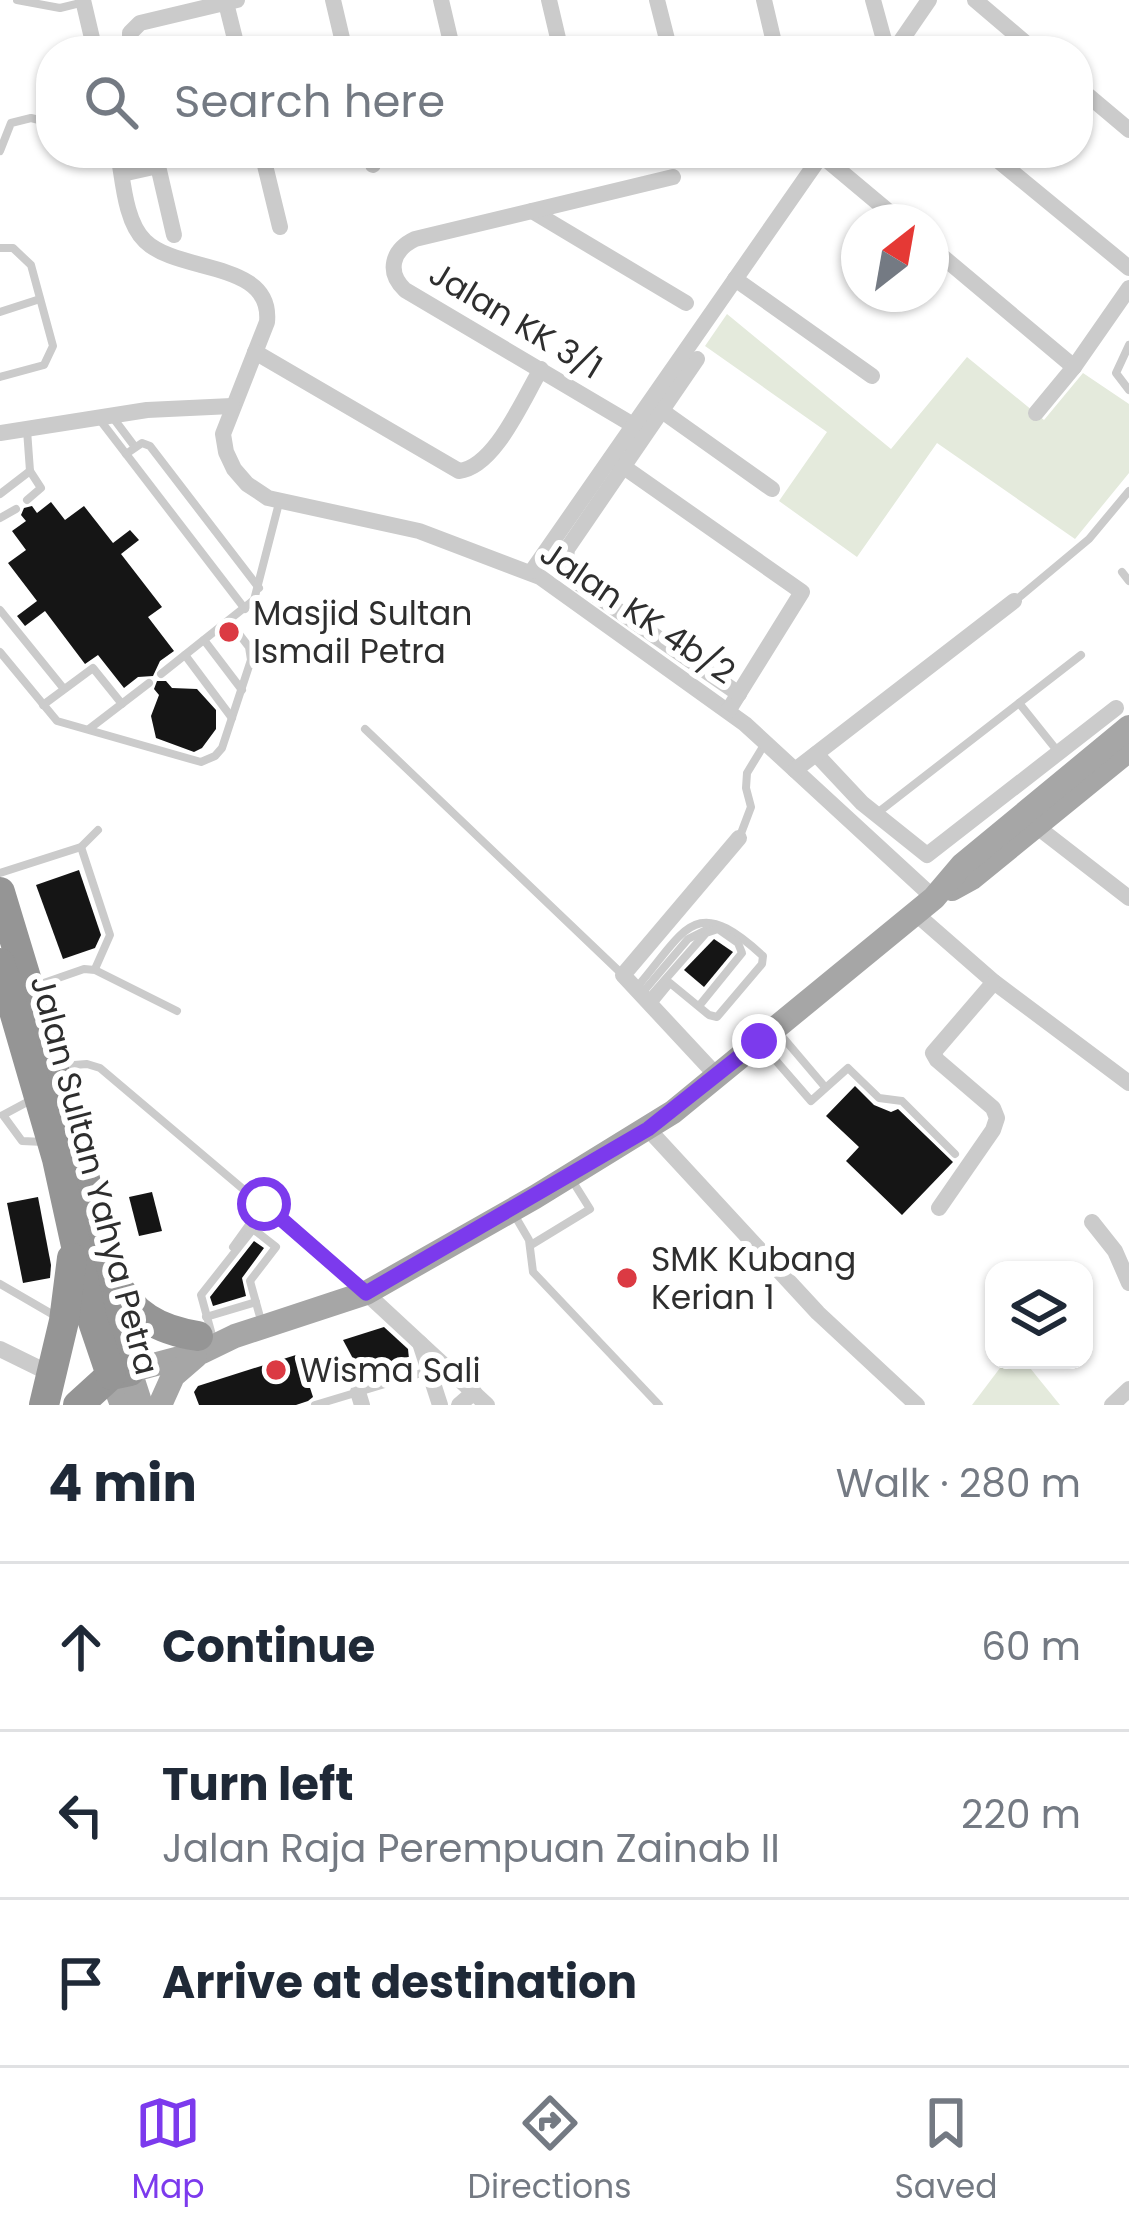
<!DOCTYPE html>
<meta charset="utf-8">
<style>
body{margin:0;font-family:Poppins,sans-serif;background:#f6f6f7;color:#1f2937}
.controls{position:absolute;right:36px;bottom:36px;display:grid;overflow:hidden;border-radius:24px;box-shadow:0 3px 9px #0004}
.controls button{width:108px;height:108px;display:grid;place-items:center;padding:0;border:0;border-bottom:3px solid #e0e1e3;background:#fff;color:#1f2937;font:60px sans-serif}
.compass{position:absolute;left:841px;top:204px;width:108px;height:108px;border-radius:50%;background:#fff;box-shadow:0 3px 9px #0004;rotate:31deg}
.stop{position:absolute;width:36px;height:36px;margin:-27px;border:9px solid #7c3aed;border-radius:50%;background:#fff}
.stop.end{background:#7c3aed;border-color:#fff;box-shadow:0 3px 12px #0008}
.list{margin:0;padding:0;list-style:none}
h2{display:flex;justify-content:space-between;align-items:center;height:156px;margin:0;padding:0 48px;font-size:51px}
h2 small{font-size:39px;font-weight:400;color:#747a83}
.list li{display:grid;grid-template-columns:78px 1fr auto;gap:36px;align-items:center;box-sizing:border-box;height:168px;padding:0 48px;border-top:3px solid #e0e1e3}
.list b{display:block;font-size:45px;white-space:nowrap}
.list p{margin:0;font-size:39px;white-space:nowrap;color:#747a83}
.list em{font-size:39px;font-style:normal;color:#747a83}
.icon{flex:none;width:66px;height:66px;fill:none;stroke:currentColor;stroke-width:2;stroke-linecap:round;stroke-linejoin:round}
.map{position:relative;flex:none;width:1129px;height:1405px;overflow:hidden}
.search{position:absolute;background:#fff;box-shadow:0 3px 9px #0004;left:36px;right:36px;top:36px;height:132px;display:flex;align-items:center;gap:30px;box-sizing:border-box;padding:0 42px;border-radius:48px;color:#747a83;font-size:45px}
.sheet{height:660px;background:#fff}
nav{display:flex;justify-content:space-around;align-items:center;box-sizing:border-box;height:168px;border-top:3px solid #e0e1e3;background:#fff;font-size:33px;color:#747a83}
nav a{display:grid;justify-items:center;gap:6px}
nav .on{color:#7c3aed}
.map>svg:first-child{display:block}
.green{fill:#e4eadc}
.building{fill:#151515}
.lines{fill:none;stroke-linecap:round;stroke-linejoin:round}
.lane{stroke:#cbcbcb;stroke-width:8}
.street{stroke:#cbcbcb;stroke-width:16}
.primary{stroke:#a6a6a6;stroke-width:24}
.highway{stroke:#959595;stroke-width:30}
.route{stroke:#7c3aed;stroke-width:15}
.poi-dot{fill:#db3a43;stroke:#fff;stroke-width:4.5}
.labels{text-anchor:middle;stroke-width:12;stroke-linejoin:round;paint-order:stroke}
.street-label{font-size:33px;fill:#2e2e2e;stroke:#fff}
.poi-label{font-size:33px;fill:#2e2e2e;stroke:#fff;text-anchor:start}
</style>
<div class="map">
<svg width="1129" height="1405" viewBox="0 0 1129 1405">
<rect width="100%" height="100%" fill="#fff"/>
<g class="green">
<path d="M727 314 891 449 967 357 1044 420 1083 373 1129 404V473L1075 539 937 443 857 557 779 501 827 432 705 346Z"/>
<path d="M1006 1360 1026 1363 1060 1405H972Z"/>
</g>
<g class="building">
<path d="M51 502 65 520 84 506 113 543 130 530 139 540 121 554 162 607 148 617 174 651 160 661 153 676 138 677 124 688 98 655 85 664 45 611 25 626 17 616 37 601 8 563 26 550 12 531 26 521 21 515 24 508 32 506 37 513Z"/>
<path d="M157 681H166L172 688 197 689 216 710V729L202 748 194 752 156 738 151 716 159 695 154 689Z"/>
<path d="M79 870 101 935 95 948 63 959 36 885Z"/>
<path d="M714 939 733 952 704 987 684 970Z"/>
<path d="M855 1086 874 1105 891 1112 898 1109 953 1162 902 1215 846 1161 859 1147 826 1116Z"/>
<path d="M152 1192 162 1231 139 1236 129 1197Z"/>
<path d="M38 1197 51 1265 50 1278 23 1283 7 1203Z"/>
<path d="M254 1241 264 1248 242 1278 246 1296 213 1306 210 1297Z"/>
<path d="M384 1327 408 1349 409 1359 404 1370 365 1381 343 1340Z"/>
<path d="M299 1354 313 1397 308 1401 296 1405H199L194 1392 198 1386Z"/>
</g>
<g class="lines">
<g class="lane">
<path d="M17 0 60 8 80 3"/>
<path d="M0 151 11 123 31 118 51 123"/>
<path d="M0 248H13L31 265 53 346 44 365 0 377"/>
<path d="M0 312 40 299"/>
<path d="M1129 345 1116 373 1129 390"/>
<path d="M111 415 135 447"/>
<path d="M100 420 245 609"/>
<path d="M27 430 30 471"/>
<path d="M126 454 142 443 150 446 259 588"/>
<path d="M0 494 30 471 41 488 27 500"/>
<path d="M0 518 16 509"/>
<path d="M1122 572 1129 581"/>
<path d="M1016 600 1089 539 1129 491"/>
<path d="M0 610 64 689"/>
<path d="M204 640 242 690"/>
<path d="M0 652 57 721 201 762 215 756 222 748 251 660 249 647 229 621"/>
<path d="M185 655 232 718"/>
<path d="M161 674 254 600 279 503"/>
<path d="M1019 703 1059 753"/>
<path d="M43 705 93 668 122 704"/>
<path d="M89 729 149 683"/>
<path d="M365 729 622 974"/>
<path d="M876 814 1081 655"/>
<path d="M740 836 751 807 746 788 747 773 764 745"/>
<path d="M81 847 110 935 95 969"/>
<path d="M0 873 81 847 98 830"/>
<path d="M38 985 84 969 95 970 177 1011"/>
<path d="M637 987C686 930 694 892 763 956L762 964 717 1017 709 1015 670 983 652 1005"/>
<path d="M643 992 688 939 708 929"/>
<path d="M648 999 706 933 718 929 738 943 742 953 699 1006"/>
<path d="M780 1034 825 1087"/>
<path d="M764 1047 811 1101 848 1068 879 1098 902 1101 955 1154"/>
<path d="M61 1066 87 1064 100 1068 360 1288"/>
<path d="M31 1100 3 1115 22 1141 44 1142"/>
<path d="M515 1216 529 1240 533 1272 659 1405"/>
<path d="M531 1245 590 1209 570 1177"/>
<path d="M233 1247 264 1204"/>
<path d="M0 1284 57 1317"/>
<path d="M206 1317 256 1302"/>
<path d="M212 1335 201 1295 253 1229 276 1247 250 1281 262 1324"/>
<path d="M315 1405 428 1371"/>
</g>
<g class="street">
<path d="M83 0 95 51"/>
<path d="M333 0 345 51"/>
<path d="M441 0 453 51"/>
<path d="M549 0 561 51"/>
<path d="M657 0 670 51"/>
<path d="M764 0 776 51"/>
<path d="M873 0 884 40 895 50"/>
<path d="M975 0 1035 51"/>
<path d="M226 3 238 51"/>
<path d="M130 51V33L140 23 237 0"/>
<path d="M894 51 929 0"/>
<path d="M1078 87 1129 130"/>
<path d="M118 153C123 180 125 222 145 241 179 274 273 260 267 322L223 434 226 452 234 469 247 484 268 498 419 531 540 577 745 724 934 898"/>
<path d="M155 153 174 235"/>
<path d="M262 153 280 227"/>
<path d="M370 153 373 165"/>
<path d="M989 153 1129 268"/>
<path d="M821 155 901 222"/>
<path d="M122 174 158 166"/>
<path d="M532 211 686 303"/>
<path d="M931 247 1074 367"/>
<path d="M735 279 872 376"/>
<path d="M255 352 459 471C495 467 523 399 541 369"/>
<path d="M655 406 772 489"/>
<path d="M1036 413 1074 367 1129 288"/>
<path d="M633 425 405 290C386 272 392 250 415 239L673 177"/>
<path d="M0 433 147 410 232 406"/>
<path d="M611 458 802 592 728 711"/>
<path d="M565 568 567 549 697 359"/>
<path d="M565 568 577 582 739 694"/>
<path d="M532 571 823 153"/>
<path d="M816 754 862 803 927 855 1116 708"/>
<path d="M795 770 1014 601"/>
<path d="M1036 826 1129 898"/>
<path d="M915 913 994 982 1129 1083"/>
<path d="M717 1076 623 975 739 838"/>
<path d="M648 1129 818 1313 917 1405"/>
<path d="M939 1208 993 1130 997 1118 993 1108 937 1060 933 1053 994 982"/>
<path d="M1092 1222 1115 1251 1129 1283"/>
<path d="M366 1293 487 1405"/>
<path d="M420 1343 440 1405"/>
<path d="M0 1349 51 1374"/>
<path d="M358 1392 362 1405"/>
<path d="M459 1405 474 1392"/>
<path d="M1112 1405 1129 1389"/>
</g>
<g class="primary">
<path d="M952 889 972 878 1129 750"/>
<path d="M111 1375 122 1405"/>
<path d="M141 1405 130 1371 202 1352 235 1336 366 1293 535 1197 673 1112 934 898 962 865 1129 727"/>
<path d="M160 1405 173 1376 195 1357"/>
</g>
<g class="highway">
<path d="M0 892 78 1149 130 1371 111 1375 78 1405"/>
<path d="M0 963 57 1159 92 1319 111 1375"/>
<path d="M113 1278C132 1315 158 1330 198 1336"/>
<path d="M44 1405 64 1321 72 1258"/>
</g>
</g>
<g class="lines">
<path class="route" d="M264 1204 366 1293 648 1129 759 1041"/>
</g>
<g class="poi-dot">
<circle cx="229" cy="632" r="12"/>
<circle cx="627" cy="1278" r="12"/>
<circle cx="276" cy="1370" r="12"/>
</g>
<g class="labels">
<g class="street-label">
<text transform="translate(516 320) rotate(31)" y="12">Jalan KK 3/1</text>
<text transform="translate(638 612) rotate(34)" y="12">Jalan KK 4b/2</text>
<text transform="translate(95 1175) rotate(75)" y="12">Jalan Sultan Yahya Petra</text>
</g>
<g class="poi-label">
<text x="253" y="625">Masjid Sultan<tspan x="253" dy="38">Ismail Petra</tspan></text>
<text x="651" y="1271">SMK Kubang<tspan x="651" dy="38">Kerian 1</tspan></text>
<text x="300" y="1382">Wisma Sali</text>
</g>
</g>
</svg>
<div class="controls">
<button><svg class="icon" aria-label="layers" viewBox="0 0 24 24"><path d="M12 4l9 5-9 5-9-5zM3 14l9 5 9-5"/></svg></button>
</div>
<svg class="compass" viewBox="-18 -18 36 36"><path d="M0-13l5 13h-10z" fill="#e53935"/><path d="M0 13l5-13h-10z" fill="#747a83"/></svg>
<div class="stop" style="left:264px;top:1204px"></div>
<div class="stop end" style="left:759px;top:1041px"></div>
<div class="search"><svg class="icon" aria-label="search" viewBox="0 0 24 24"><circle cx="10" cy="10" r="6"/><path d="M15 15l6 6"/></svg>Search here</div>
</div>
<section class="sheet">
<h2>4 min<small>Walk · 280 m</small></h2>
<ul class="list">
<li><svg class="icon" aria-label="ahead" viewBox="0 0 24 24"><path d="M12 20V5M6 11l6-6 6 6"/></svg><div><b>Continue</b></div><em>60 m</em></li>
<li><svg class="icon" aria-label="left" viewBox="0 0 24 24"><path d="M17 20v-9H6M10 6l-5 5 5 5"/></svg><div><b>Turn left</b><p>Jalan Raja Perempuan Zainab II</p></div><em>220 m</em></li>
<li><svg class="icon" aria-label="arrive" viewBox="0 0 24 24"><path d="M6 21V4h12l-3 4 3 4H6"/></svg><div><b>Arrive at destination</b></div></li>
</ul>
</section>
<nav>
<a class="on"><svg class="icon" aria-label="map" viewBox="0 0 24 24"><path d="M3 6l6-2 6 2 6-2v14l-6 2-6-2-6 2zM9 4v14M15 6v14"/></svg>Map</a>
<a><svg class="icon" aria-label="directions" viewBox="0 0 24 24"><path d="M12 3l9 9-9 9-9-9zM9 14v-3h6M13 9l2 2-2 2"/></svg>Directions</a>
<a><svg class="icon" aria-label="saved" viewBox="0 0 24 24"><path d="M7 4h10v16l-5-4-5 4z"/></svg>Saved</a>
</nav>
